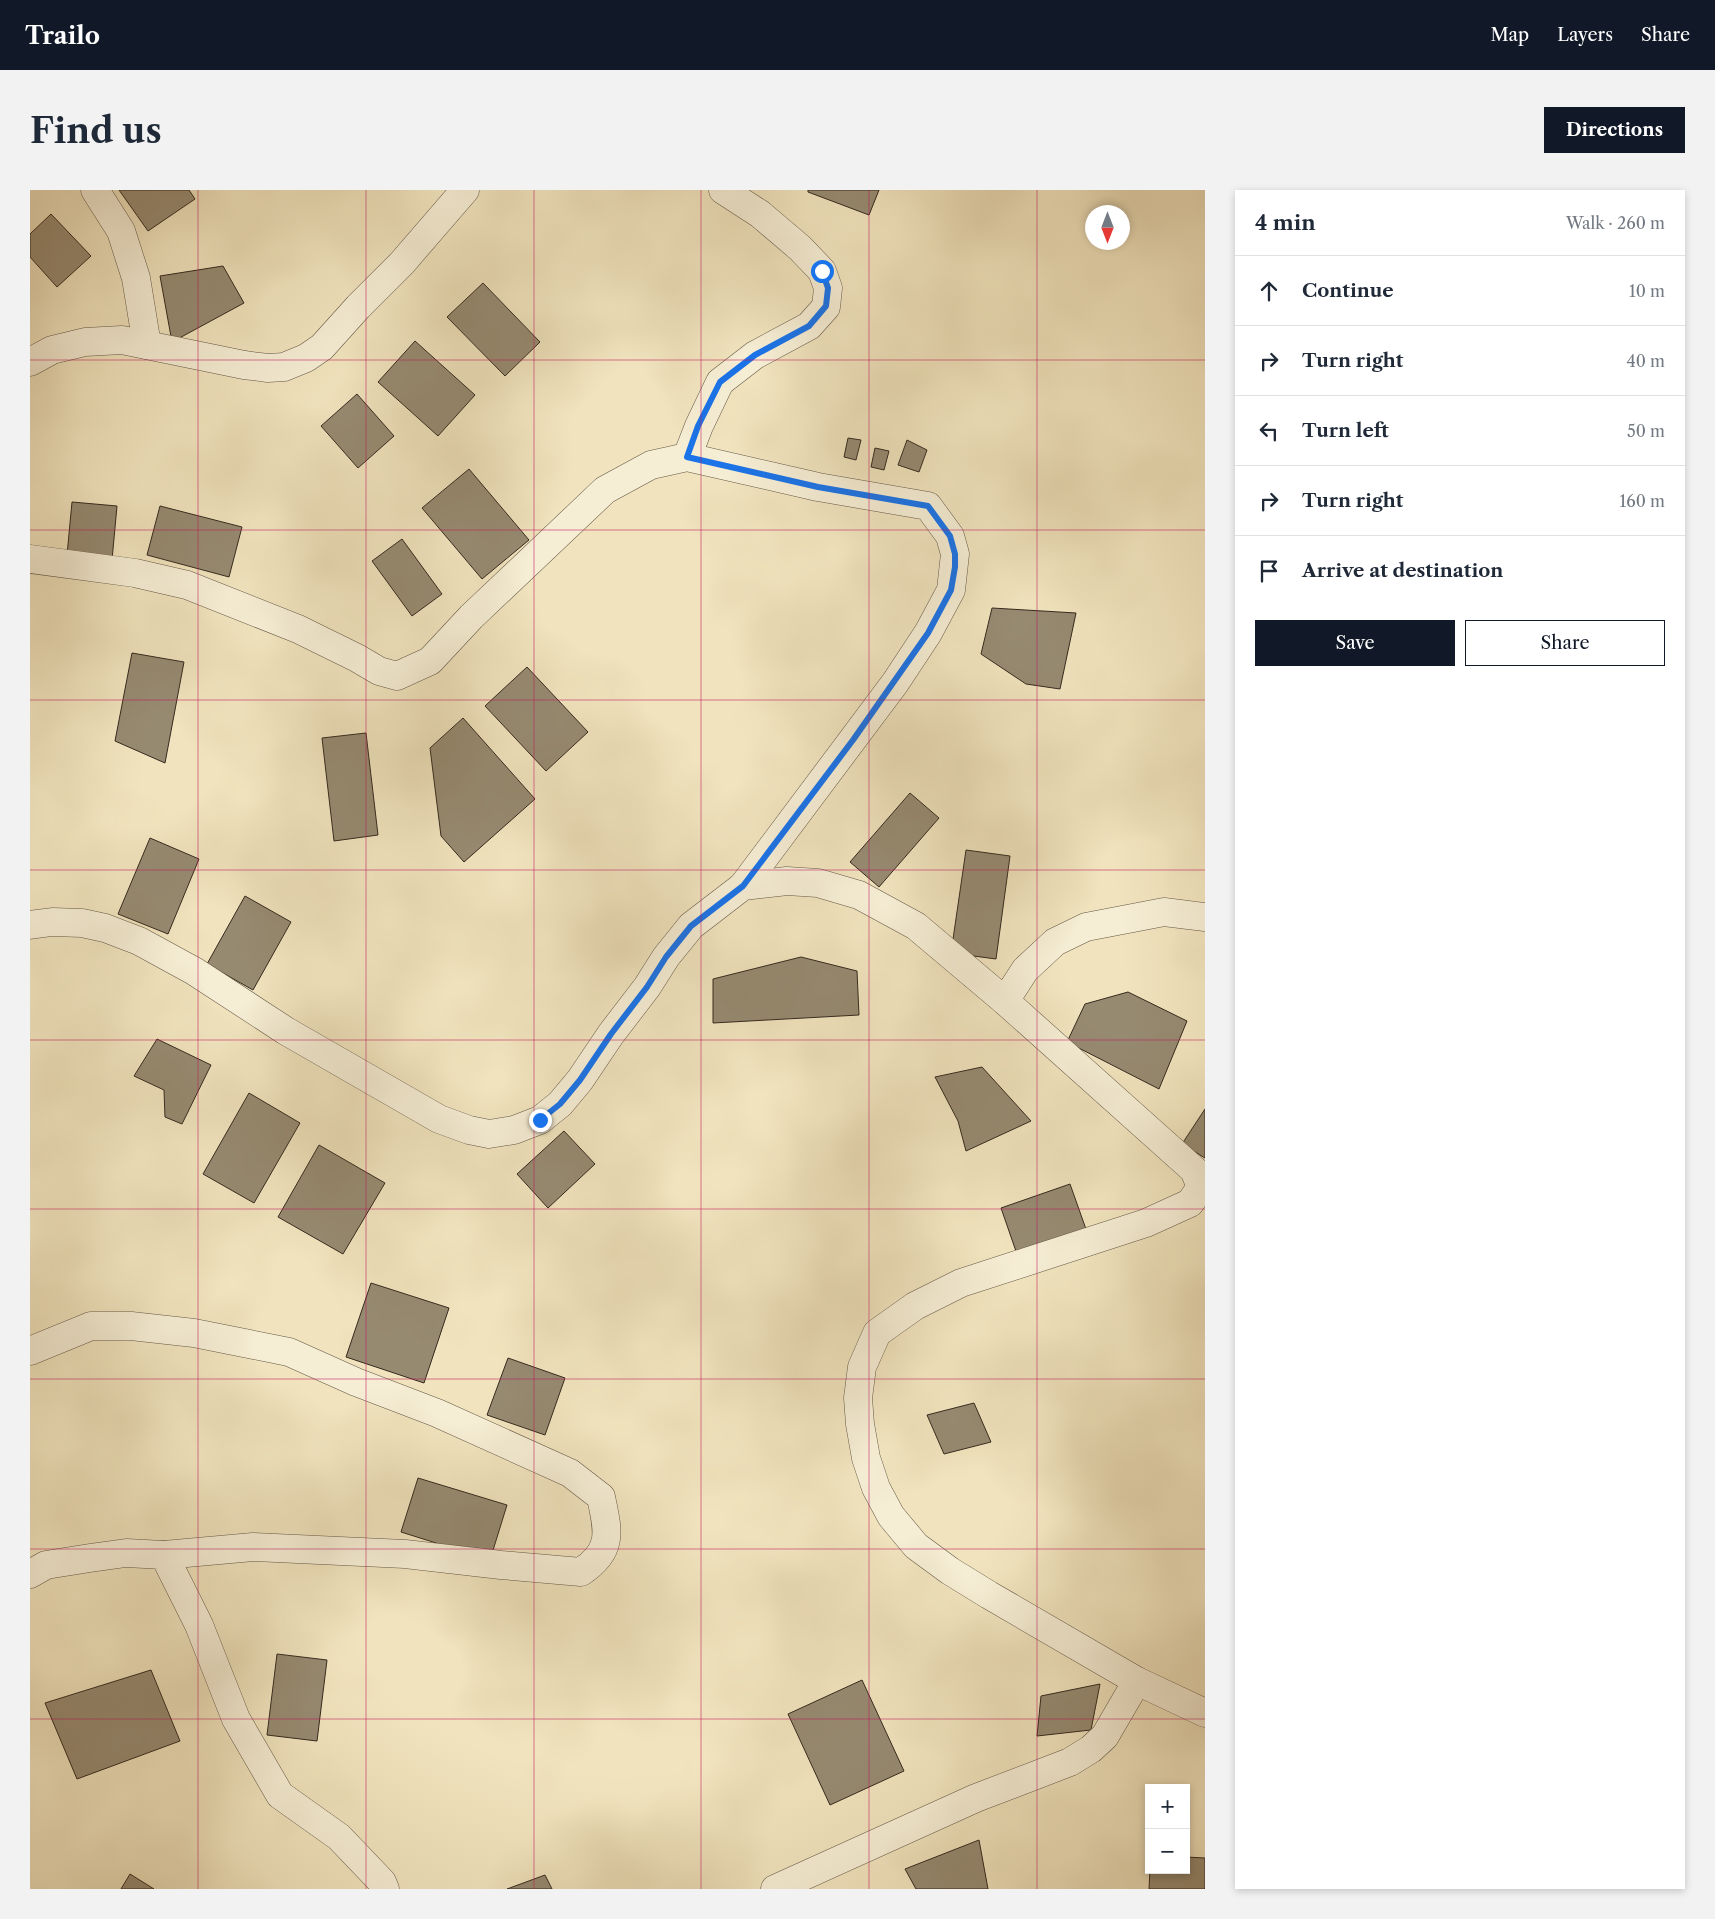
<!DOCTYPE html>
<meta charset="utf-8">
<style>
body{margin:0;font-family:"Libre Caslon Text",serif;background:#f2f2f3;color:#1f2937}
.controls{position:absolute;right:15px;bottom:15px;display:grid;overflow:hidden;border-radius:0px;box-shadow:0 2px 8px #0003}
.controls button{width:45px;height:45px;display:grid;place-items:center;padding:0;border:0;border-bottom:1px solid #e0e1e3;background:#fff;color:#1f2937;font:25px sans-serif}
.compass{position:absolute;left:1055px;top:15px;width:45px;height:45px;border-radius:50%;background:#fff;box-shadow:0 2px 8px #0003;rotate:180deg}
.stop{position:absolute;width:15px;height:15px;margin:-11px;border:4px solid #1a73e8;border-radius:50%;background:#fff}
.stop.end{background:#1a73e8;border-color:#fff;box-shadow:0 1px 5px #0008}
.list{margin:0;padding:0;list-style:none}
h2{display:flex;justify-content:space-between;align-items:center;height:65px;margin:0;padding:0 20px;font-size:21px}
h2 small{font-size:16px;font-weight:400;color:#747a83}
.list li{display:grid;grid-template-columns:32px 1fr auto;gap:15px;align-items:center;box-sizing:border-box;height:70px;padding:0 20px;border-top:1px solid #e0e1e3}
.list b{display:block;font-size:19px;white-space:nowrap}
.list em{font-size:16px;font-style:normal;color:#747a83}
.actions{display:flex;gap:10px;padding:15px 20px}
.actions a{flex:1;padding:11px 0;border:1px solid #111827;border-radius:0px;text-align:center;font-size:18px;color:#111827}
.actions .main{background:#111827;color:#fff}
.icon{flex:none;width:28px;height:28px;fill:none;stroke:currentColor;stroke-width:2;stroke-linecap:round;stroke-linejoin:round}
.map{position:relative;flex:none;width:1175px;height:1699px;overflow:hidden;border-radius:0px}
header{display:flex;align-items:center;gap:30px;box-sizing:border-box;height:70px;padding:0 25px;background:#111827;color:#fff}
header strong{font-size:24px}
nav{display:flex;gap:28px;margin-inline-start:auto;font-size:18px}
.intro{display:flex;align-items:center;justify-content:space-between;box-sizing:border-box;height:120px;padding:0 30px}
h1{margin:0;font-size:35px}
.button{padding:12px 22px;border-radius:0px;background:#111827;color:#fff;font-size:18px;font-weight:700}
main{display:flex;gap:30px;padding:0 30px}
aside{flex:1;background:#fff;border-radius:0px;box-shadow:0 2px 8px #0003}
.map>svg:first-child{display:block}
.building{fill:#968a71;stroke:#352a1f}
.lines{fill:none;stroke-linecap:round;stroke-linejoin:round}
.street-casing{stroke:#645846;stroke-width:29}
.street{stroke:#f5edd4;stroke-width:28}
.route{stroke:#1a73e8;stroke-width:6}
.grid{fill:none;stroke:#c2185b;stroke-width:1;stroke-opacity:0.55}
</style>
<header>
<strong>Trailo</strong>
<nav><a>Map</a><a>Layers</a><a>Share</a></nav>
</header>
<div class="intro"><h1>Find us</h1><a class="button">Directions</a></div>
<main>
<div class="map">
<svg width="1175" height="1699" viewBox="0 0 1175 1699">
<rect width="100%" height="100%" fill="#f0e3bd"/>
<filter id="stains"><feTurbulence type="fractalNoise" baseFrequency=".004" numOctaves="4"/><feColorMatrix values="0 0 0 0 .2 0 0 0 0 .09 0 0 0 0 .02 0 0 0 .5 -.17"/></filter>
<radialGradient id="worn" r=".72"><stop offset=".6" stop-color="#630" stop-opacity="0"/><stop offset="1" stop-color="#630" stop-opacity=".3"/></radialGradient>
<g class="building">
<path d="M89 0H159L165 9 118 41Z"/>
<path d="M778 0H849L839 25 778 2Z"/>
<path d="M21 24 61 66 27 97 0 67V44Z"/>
<path d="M193 76 214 113 142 152 130 86Z"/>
<path d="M453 93 510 152 475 186 417 127Z"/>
<path d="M385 151 445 205 408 246 348 192Z"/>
<path d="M327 204 364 246 328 278 291 236Z"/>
<path d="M818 248 831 250 826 270 814 267Z"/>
<path d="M877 250 897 260 889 282 868 275Z"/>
<path d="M845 258 859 261 854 280 841 277Z"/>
<path d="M439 279 499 350 452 389 392 318Z"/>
<path d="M42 312 87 316 82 370 37 365Z"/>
<path d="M130 316 212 337 199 387 117 365Z"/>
<path d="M372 349 412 404 382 426 342 371Z"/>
<path d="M962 418 1046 423 1030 499 996 494 951 464Z"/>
<path d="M102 463 154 472 135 573 85 551Z"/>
<path d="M497 477 558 542 516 581 455 516Z"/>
<path d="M433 528 505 609 434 672 411 646 400 558Z"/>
<path d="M336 543 348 645 304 651 292 548Z"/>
<path d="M880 603 909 628 849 697 820 672Z"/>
<path d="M120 648 169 669 138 744 88 724Z"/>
<path d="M936 660 980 666 966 769 921 763Z"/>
<path d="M215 706 261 732 223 800 177 774Z"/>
<path d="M771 767 827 781 829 825 683 833V789Z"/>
<path d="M1098 802 1157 831 1129 899 1037 852 1055 814Z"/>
<path d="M127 849 181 875 152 934 135 927 134 900 104 886Z"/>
<path d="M952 877 1001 931 936 961 928 931 905 887Z"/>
<path d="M219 903 270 933 224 1013 173 984Z"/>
<path d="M1175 919V968L1152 954Z"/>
<path d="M534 941 565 974 518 1018 487 984Z"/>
<path d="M289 955 355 993 313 1064 248 1027Z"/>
<path d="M1040 994 1057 1042 988 1067 971 1018Z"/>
<path d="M341 1093 419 1118 394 1193 316 1167Z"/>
<path d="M478 1168 535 1188 515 1245 457 1225Z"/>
<path d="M944 1213 961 1252 914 1264 897 1225Z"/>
<path d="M388 1288 477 1315 460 1370 371 1342Z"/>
<path d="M247 1464 297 1470 287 1551 237 1545Z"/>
<path d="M121 1480 150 1551 47 1589 15 1513Z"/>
<path d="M832 1490 874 1581 800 1615 758 1524Z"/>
<path d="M1070 1494 1061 1540 1007 1546 1011 1506Z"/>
<path d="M949 1650 958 1699H886L875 1679Z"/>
<path d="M1156 1667 1175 1668V1699H1119L1120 1680H1156Z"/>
<path d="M100 1684 124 1699H91Z"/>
<path d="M515 1685 522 1699H477Z"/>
</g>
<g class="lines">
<defs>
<g id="street">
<path d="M65 0 91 41 106 88 117 155"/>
<path d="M0 172 22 160 55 152 92 150 214 175 238 178 254 177 276 168 292 157 328 117 372 73 435 0"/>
<path d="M657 267 669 236 690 192 725 165 779 136 796 117 798 98 792 81 770 58 730 24 693 0"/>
<path d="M0 369 105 383 157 395 268 439 327 468 349 481 367 486 400 471 441 427 575 300 621 275 657 267 788 297 898 316 920 346 925 364 921 400 898 443 865 493 713 696"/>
<path d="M0 735 22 732 52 733 75 738 109 751 164 781 256 841 409 929 439 940 459 944 484 940 510 930 530 914 550 890 581 844 617 797 636 767 661 736 713 696 757 691 788 693 829 705 886 736 975 811 1164 980 1171 997 1160 1013 1116 1033 931 1093 885 1116 847 1143 832 1177 828 1208 830 1234 836 1268 846 1298 861 1326 886 1356 920 1381 959 1405 1107 1491 1175 1523"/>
<path d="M975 811 995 780 1025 752 1056 737 1134 722 1175 727"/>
<path d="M0 1161 61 1136H101L164 1143 259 1162 326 1192 407 1223 540 1283 571 1307C578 1341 584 1360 551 1382L471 1375 375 1364 223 1357 134 1365"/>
<path d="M0 1384 16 1375 60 1368 96 1363 134 1365 169 1435 206 1529 250 1605 309 1647 352 1692 355 1699"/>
<path d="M745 1699 946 1608 1040 1572 1061 1559 1075 1546 1107 1491"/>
</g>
</defs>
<use href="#street" class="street-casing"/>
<use href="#street" class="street"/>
</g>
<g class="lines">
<path class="route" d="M510 930 530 914 550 890 581 844 617 797 636 767 661 736 713 696 823 550 898 443 921 400 925 377V364L920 346 898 316 788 297 657 267 668 236 690 192 725 165 779 136 796 116 798 98 792 81"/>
</g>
<path class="grid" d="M168 0V1699M336 0V1699M504 0V1699M671 0V1699M839 0V1699M1007 0V1699M0 170H1175M0 340H1175M0 510H1175M0 680H1175M0 850H1175M0 1019H1175M0 1189H1175M0 1359H1175M0 1529H1175"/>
<rect width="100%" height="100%" filter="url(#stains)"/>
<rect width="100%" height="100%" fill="url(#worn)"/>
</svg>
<div class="controls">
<button>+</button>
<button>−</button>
</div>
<svg class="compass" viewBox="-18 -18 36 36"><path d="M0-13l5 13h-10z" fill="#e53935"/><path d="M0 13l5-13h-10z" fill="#747a83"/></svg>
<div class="stop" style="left:792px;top:81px"></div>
<div class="stop end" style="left:510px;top:930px"></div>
</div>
<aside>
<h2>4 min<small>Walk · 260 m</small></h2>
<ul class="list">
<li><svg class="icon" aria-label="ahead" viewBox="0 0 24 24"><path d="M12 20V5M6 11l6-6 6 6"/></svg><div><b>Continue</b></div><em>10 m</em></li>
<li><svg class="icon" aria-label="right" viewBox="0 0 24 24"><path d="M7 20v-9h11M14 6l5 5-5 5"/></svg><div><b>Turn right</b></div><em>40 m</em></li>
<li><svg class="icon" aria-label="left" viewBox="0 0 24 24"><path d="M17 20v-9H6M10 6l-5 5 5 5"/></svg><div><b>Turn left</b></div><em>50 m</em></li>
<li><svg class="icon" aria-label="right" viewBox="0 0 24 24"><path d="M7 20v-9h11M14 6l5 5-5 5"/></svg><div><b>Turn right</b></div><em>160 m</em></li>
<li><svg class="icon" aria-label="arrive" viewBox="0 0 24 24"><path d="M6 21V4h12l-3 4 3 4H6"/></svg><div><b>Arrive at destination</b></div></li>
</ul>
<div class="actions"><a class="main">Save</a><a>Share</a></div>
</aside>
</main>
